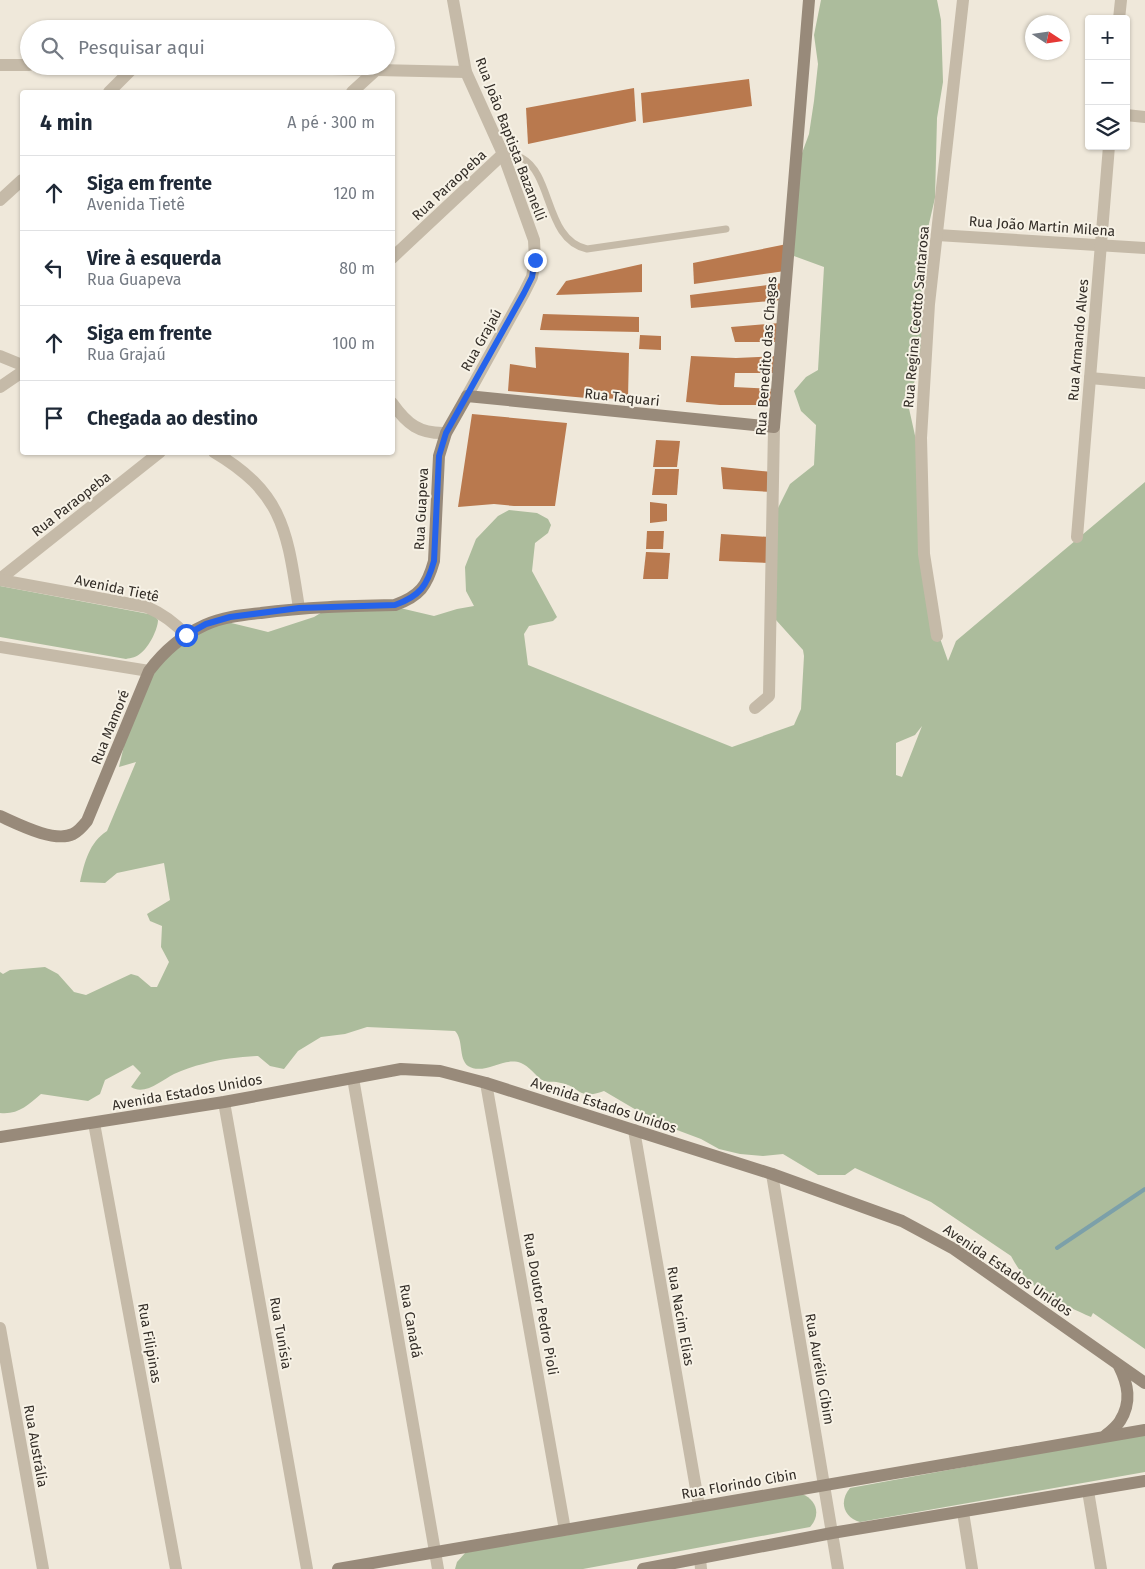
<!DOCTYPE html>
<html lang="pt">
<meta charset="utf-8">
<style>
body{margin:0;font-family:"Fira Sans",sans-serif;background:#f2f2f3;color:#1f2937}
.controls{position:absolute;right:15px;top:15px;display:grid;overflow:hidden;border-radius:5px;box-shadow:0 1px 4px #0004}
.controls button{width:45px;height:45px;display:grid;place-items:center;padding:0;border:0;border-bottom:1px solid #e0e1e3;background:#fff;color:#1f2937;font:25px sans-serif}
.compass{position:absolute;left:1025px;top:15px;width:45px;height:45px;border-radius:50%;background:#fff;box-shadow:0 1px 4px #0004;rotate:102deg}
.stop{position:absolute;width:15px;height:15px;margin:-11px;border:4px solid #2563eb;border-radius:50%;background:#fff}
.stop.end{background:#2563eb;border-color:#fff;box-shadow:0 1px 5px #0008}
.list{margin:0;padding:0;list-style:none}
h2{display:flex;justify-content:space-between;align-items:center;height:65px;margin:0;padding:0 20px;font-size:21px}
h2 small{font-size:16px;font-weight:400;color:#747a83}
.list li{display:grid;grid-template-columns:32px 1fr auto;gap:15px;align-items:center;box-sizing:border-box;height:75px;padding:0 20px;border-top:1px solid #e0e1e3}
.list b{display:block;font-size:19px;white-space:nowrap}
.list p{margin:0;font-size:16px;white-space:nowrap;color:#747a83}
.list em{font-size:16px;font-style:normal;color:#747a83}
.icon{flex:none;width:28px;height:28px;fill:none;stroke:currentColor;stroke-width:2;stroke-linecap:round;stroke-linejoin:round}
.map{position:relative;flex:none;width:1145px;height:1569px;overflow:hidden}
.search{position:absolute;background:#fff;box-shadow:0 1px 4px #0004;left:20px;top:20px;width:375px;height:55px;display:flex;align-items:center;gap:12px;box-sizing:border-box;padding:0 18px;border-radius:28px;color:#747a83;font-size:19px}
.panel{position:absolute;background:#fff;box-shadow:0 1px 4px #0004;left:20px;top:90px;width:375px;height:365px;border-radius:5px}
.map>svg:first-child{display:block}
.green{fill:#acbc9c;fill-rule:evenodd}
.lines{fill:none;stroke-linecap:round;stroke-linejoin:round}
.stream{stroke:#7ca0a9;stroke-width:4}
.building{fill:#b9794e}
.lane{stroke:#c5baa8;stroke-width:7}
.street{stroke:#c5baa8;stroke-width:12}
.secondary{stroke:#988a7a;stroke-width:12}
.route{stroke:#2563eb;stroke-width:6}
.labels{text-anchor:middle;stroke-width:4;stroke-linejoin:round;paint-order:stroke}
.street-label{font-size:14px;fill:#332d27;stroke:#f7f2e6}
</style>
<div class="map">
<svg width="1145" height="1569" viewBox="0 0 1145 1569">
<rect width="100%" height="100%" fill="#efe8da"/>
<g class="green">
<path d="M821 0H937L941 20 943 82 937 118 935 198 921 258 923 352 908 404 916 440 936 627 948 661 956 641 1145 482V1349L1093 1313 1091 1317C1058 1302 1029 1291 1011 1256L931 1202 855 1168 845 1175H818L783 1154 763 1156 740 1154 719 1149 701 1139 677 1130 659 1119 638 1111 604 1091C578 1101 580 1086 561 1083 555 1081 548 1083 542 1080 535 1075 529 1066 521 1063 504 1056 484 1076 468 1066 458 1058 464 1040 455 1031L367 1027 345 1034 321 1037 298 1051 284 1069 270 1066 258 1056C240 1057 221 1059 203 1064 194 1066 183 1070 174 1074 162 1080 145 1096 131 1087L141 1073 133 1065 105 1080 100 1094 88 1101 41 1094C28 1105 18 1115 0 1113V972L3 974 10 970 45 967 58 974 74 992 86 995 131 974 138 976 151 987H157L169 962 161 947 162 926 150 921 147 914 170 900 164 863 117 873 105 883 80 882C85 861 89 843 107 831L136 762 119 767 130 719 147 678 180 644 223 621 268 632 314 617 334 605 383 604 434 616 457 609 474 606 466 591 465 567 476 539 498 516 509 510 537 513 548 519 551 525 548 533 535 543 532 571 557 617 553 621 529 626 524 634 528 665 732 747 794 725 801 709 804 656 803 650 776 620 774 516 790 484 814 465 816 425 801 411 794 391 806 377 818 370 824 267 783 252 791 183 809 134 814 101 818 64 814 35ZM922 726 902 777 896 775V743L915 735Z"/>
<path d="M0 586 154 615 158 620C158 629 149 647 141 653 137 657 131 658 126 659L0 637Z"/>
<path d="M1145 1434V1472L860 1522C843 1517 839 1501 850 1488Z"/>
<path d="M802 1494C817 1500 821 1515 810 1527L583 1569H455L457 1562 466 1552Z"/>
</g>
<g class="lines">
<path class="stream" d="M1057 1248 1145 1189"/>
</g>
<g class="building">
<path d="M749 79 752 106 643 123 641 93Z"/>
<path d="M634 88 636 121 528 144 526 108Z"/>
<path d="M787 244 785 271 694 284 693 263Z"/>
<path d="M642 264V292L556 295 566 281Z"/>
<path d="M783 283 782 300 691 308 690 295Z"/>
<path d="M543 314 639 317V332L540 330Z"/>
<path d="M780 323 779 342H735L731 327Z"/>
<path d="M640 335 661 336V350L639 349Z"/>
<path d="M535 347 629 353 628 398 598 399 508 391 510 364 536 368Z"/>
<path d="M691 356 736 358 778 356 775 373H735L734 387 774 389 773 405H720L686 402Z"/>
<path d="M472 414 567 423 555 506H514L494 504 458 507Z"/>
<path d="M656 440 680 441 677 467H653Z"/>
<path d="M721 467 772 472V492L723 489Z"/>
<path d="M655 469H679L677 495H652Z"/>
<path d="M650 502 667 504V521L650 523Z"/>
<path d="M647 531H664L663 549H646Z"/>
<path d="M721 534 770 537V563L719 561Z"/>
<path d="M646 552 670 553 668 579H643Z"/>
</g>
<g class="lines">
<path class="lane" d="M503 154C509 155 517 156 522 158 553 175 545 240 587 249L726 229"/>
<g class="street">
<path d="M453 0 466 72 503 154 534 240 535 260 532 277 524 293 467 396"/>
<path d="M1119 19 1121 0"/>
<path d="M0 65H29"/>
<path d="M196 66 466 72"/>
<path d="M109 92 135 66"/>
<path d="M352 92 375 71"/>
<path d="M1126 115 1145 117"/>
<path d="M0 200 22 180"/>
<path d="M937 235 1145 248"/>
<path d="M392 258 503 154"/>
<path d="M0 356 22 365"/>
<path d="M1090 378 1145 383"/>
<path d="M0 387 22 372"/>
<path d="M392 403C407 424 419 434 446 433"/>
<path d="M214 452C285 494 287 533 299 608"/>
<path d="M1077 537 1109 146"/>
<path d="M0 579 160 452"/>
<path d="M0 580 147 607C163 614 174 622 186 635"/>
<path d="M937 636 924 554 921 438 929 304 963 0"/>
<path d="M0 647 149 671"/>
<path d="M755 708 769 696 774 427"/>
<path d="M353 1078 438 1569"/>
<path d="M486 1083 565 1530"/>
<path d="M224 1102 307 1569"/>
<path d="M94 1123 176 1569"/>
<path d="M634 1130 699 1506"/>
<path d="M772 1174 838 1569"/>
<path d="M0 1328 43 1569"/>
<path d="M1088 1491 1101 1569"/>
<path d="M963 1512 972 1569"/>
<path d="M700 1558 701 1569"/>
</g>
<g class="secondary">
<path d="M0 816C18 824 54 843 73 834 79 831 83 826 87 821L149 671C164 651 181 636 205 625 222 617 242 615 261 613 305 607 350 606 395 605 420 596 427 586 434 561L439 456 446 433 467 396 774 427 809 0"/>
<path d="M0 1137 224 1102 401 1069 440 1071 486 1083 772 1174 902 1221 954 1249 1145 1383"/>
<path d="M1106 1435C1111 1431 1117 1426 1120 1421 1132 1402 1128 1384 1119 1366"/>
<path d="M338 1569 1145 1430"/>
<path d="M643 1569 832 1533 1145 1481"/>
</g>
</g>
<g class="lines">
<path class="route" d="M186 635 206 624 230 617 299 608 395 605C420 596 427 586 434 561L439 456 446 433 524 293 532 277 535 260"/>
</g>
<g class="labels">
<g class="street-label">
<text transform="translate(511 139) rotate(69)" y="5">Rua João Baptista Bazanelli</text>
<text transform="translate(449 185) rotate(-43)" y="5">Rua Paraopeba</text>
<text transform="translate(1042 226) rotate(4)" y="5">Rua João Martin Milena</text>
<text transform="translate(916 317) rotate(-85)" y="5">Rua Regina Ceotto Santarosa</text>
<text transform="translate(481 340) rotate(-61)" y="5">Rua Grajaú</text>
<text transform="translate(1078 340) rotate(-85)" y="5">Rua Armando Alves</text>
<text transform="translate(766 356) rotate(-86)" y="5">Rua Benedito das Chagas</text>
<text transform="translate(622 397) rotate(6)" y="5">Rua Taquari</text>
<text transform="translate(71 504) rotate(-38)" y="5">Rua Paraopeba</text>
<text transform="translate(421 509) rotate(-87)" y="5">Rua Guapeva</text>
<text transform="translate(117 588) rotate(12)" y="5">Avenida Tietê</text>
<text transform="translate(110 727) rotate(-68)" y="5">Rua Mamoré</text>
<text transform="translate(187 1092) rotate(-10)" y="5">Avenida Estados Unidos</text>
<text transform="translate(604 1105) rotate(18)" y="5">Avenida Estados Unidos</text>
<text transform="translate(1008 1270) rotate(34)" y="5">Avenida Estados Unidos</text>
<text transform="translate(541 1304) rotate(80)" y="5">Rua Doutor Pedro Pioli</text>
<text transform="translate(681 1316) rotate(80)" y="5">Rua Nacim Elias</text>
<text transform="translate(411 1321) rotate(80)" y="5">Rua Canadá</text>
<text transform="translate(281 1333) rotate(80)" y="5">Rua Tunísia</text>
<text transform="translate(150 1343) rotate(80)" y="5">Rua Filipinas</text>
<text transform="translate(820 1369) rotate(80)" y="5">Rua Aurélio Cibim</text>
<text transform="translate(36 1446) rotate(80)" y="5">Rua Austrália</text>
<text transform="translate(739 1484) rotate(-10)" y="5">Rua Florindo Cibin</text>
</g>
</g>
</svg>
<div class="controls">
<button>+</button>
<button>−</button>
<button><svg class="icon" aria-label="layers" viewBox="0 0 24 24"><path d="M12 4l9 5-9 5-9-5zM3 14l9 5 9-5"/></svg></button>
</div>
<svg class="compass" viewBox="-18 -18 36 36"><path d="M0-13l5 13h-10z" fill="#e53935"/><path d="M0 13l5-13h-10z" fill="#747a83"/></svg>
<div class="stop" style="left:186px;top:635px"></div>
<div class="stop end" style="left:535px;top:260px"></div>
<div class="search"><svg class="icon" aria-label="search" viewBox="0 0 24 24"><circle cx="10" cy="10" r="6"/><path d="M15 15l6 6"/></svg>Pesquisar aqui</div>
<section class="panel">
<h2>4 min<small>A pé · 300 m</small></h2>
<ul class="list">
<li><svg class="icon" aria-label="ahead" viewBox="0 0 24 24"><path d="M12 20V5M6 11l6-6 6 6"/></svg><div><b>Siga em frente</b><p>Avenida Tietê</p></div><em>120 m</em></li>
<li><svg class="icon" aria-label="left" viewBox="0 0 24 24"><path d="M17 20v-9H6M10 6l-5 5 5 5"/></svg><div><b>Vire à esquerda</b><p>Rua Guapeva</p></div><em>80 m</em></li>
<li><svg class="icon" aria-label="ahead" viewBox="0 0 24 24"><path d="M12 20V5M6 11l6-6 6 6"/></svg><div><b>Siga em frente</b><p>Rua Grajaú</p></div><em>100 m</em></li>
<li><svg class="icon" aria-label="arrive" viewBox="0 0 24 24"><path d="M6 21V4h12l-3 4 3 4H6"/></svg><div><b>Chegada ao destino</b></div></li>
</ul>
</section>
</div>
